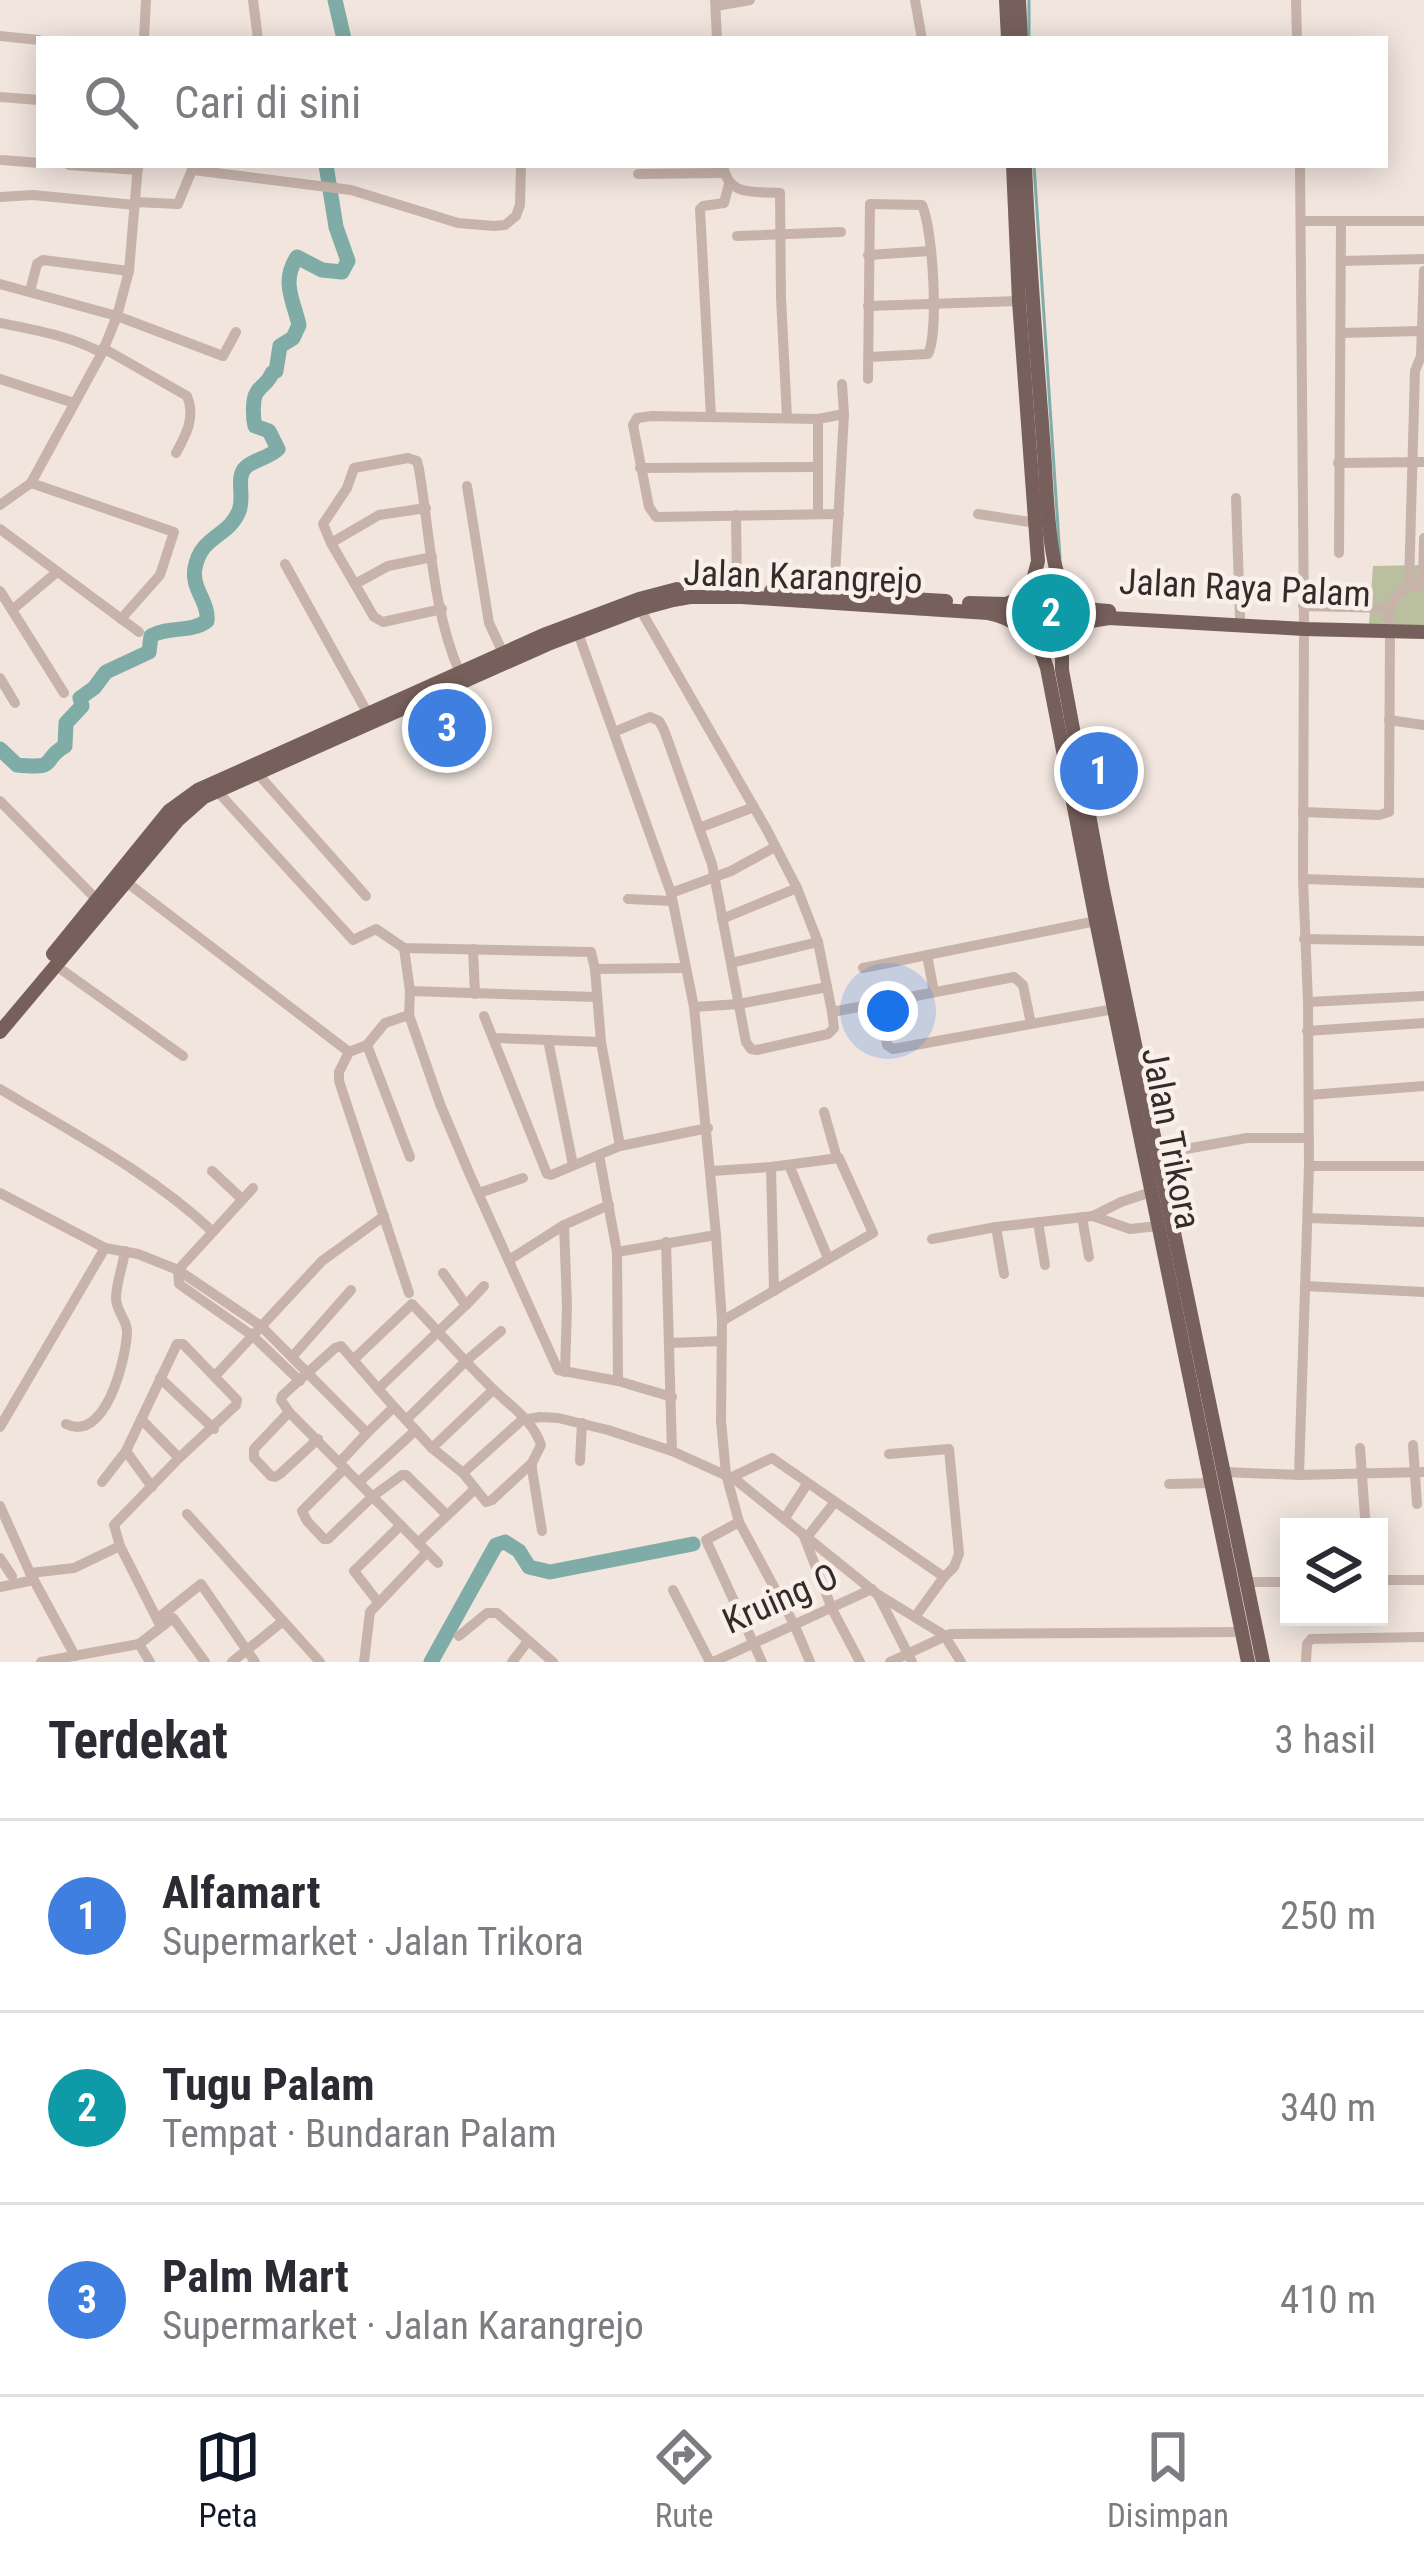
<!DOCTYPE html>
<html lang="id">
<meta charset="utf-8">
<style>
body{margin:0;font-family:"Roboto Condensed",sans-serif;background:#f2f2f3;color:#2b2b33}
.controls{position:absolute;right:36px;bottom:36px;display:grid;overflow:hidden;border-radius:0px;box-shadow:0 6px 30px #0003}
.controls button{width:108px;height:108px;display:grid;place-items:center;padding:0;border:0;border-bottom:3px solid #e1e1e2;background:#fff;color:#2b2b33;font:60px sans-serif}
.you{position:absolute;left:888px;top:1011px;width:42px;height:42px;margin:-30px;border:9px solid #fff;border-radius:50%;background:#1a73e8;box-shadow:0 0 0 18px #1a73e833}
.badge{display:grid;place-items:center;width:78px;height:78px;border-radius:50%;background:#111827;color:#fff;font-size:39px;font-weight:700}
.pin{position:absolute;translate:-50% -50%;border:6px solid #fff;box-shadow:0 3px 12px #0006}
.list{margin:0;padding:0;list-style:none}
h2{display:flex;justify-content:space-between;align-items:center;height:156px;margin:0;padding:0 48px;font-size:51px}
h2 small{font-size:39px;font-weight:400;color:#7c7c81}
.list li{display:grid;grid-template-columns:78px 1fr auto;gap:36px;align-items:center;box-sizing:border-box;height:192px;padding:0 48px;border-top:3px solid #e1e1e2}
.list b{display:block;font-size:45px;white-space:nowrap}
.list p{margin:0;font-size:39px;white-space:nowrap;color:#7c7c81}
.list em{font-size:39px;font-style:normal;color:#7c7c81}
.icon{flex:none;width:66px;height:66px;fill:none;stroke:currentColor;stroke-width:2;stroke-linecap:round;stroke-linejoin:round}
.map{position:relative;flex:none;width:1424px;height:1662px;overflow:hidden}
.search{position:absolute;background:#fff;box-shadow:0 6px 30px #0003;left:36px;right:36px;top:36px;height:132px;display:flex;align-items:center;gap:30px;box-sizing:border-box;padding:0 42px;border-radius:0px;color:#7c7c81;font-size:45px}
.sheet{height:732px;background:#fff}
nav{display:flex;justify-content:space-around;align-items:center;box-sizing:border-box;height:168px;border-top:3px solid #e1e1e2;background:#fff;font-size:33px;color:#7c7c81}
nav a{display:grid;justify-items:center;gap:6px}
nav .on{color:#111827}
.map>svg:first-child{display:block}
.green{fill:#babf9f}
.lines{fill:none;stroke-linecap:round;stroke-linejoin:round}
.stream{stroke:#7faca6;stroke-width:3}
.river{stroke:#7faca6;stroke-width:15}
.minor{stroke:#c8b3ab;stroke-width:10}
.major{stroke:#77605c;stroke-width:14}
.labels{text-anchor:middle;stroke-width:9;stroke-linejoin:round;paint-order:stroke}
.street-label{font-size:36px;fill:#362b29;stroke:#f9f0ea}
</style>
<div class="map">
<svg width="1424" height="1662" viewBox="0 0 1424 1662">
<rect width="100%" height="100%" fill="#f1e5de"/>
<path class="green" d="M1424 565V627L1369 625 1373 566Z"/>
<g class="lines">
<g class="stream">
<path d="M1029 0V39"/>
<path d="M1034 165 1060 558"/>
</g>
<g class="river">
<path d="M335 0 344 39"/>
<path d="M0 749 17 765C61 769 39 761 65 746L66 723 82 706 80 698 94 688 106 672 149 652 151 636C168 626 190 633 207 621 209 601 191 589 195 568 201 535 229 537 239 511 245 496 235 477 246 467 255 459 269 458 278 449L269 431 255 426C253 418 252 399 257 392 262 384 268 384 272 373L276 371 280 346 293 338 299 325C293 299 281 282 297 257L322 270 342 272 348 261 336 227 326 165"/>
<path d="M431 1662 496 1545 505 1542 519 1551 529 1567 550 1572 693 1544"/>
</g>
<g class="minor">
<path d="M253 0 258 39"/>
<path d="M715 0 717 39"/>
<path d="M915 0 922 39"/>
<path d="M1296 0 1297 39"/>
<path d="M716 6 750 0"/>
<path d="M0 36 39 40"/>
<path d="M144 39 146 0"/>
<path d="M0 97 39 100"/>
<path d="M2 160 39 163"/>
<path d="M69 165 138 170"/>
<path d="M723 165C728 197 753 191 780 193L781 297 787 418"/>
<path d="M1300 165 1304 622"/>
<path d="M193 170 351 190 458 223 494 226 505 225 516 216 520 205 521 165"/>
<path d="M638 174 723 173"/>
<path d="M0 197 33 195 135 205"/>
<path d="M135 202 178 204 194 165"/>
<path d="M1301 221H1424"/>
<path d="M737 236 841 232"/>
<path d="M868 255 930 251"/>
<path d="M1341 261 1424 259"/>
<path d="M0 284 117 316 223 356 236 332"/>
<path d="M30 291 37 264 43 260 129 271"/>
<path d="M868 306 1019 301"/>
<path d="M0 323C35 330 71 336 102 353"/>
<path d="M1341 333 1421 331"/>
<path d="M103 348 187 396C196 417 186 435 176 453"/>
<path d="M0 379 74 403"/>
<path d="M868 379 870 204 922 205C933 228 939 333 928 354L869 357"/>
<path d="M711 417 700 209 703 206 724 203 729 184"/>
<path d="M818 419V512"/>
<path d="M1338 463 1424 462"/>
<path d="M640 468 818 467"/>
<path d="M31 483 174 532 160 575 121 619"/>
<path d="M467 486 489 623 506 659"/>
<path d="M1236 498 1240 617"/>
<path d="M0 505 31 483 102 353 117 316 129 271 138 165"/>
<path d="M839 514 656 517 649 507 633 425 637 418 652 416 818 419 844 414 842 384"/>
<path d="M978 514 1036 523"/>
<path d="M736 515 737 588"/>
<path d="M0 529 139 632"/>
<path d="M331 543 379 515 426 508"/>
<path d="M1339 553 1341 222"/>
<path d="M285 564 368 714"/>
<path d="M355 584 388 566 432 557"/>
<path d="M1409 585 1415 371 1421 356 1424 271"/>
<path d="M1423 585 1424 538"/>
<path d="M0 591 64 693"/>
<path d="M834 594 844 414"/>
<path d="M1303 606 1389 608"/>
<path d="M442 609 383 622 374 617 331 543 323 524 347 488 354 468 408 458 417 461 419 469C430 535 433 613 460 673"/>
<path d="M640 609 767 830 797 888 818 942 832 1012"/>
<path d="M12 610 57 572"/>
<path d="M1388 624C1389 600 1398 585 1424 585"/>
<path d="M578 633 671 893 694 1007 716 1235 722 1321 721 1421 726 1474 739 1522 794 1624 810 1662"/>
<path d="M0 678 15 703"/>
<path d="M1389 720 1424 725"/>
<path d="M614 732 650 717 659 721 664 730 712 864 746 1042 751 1049 757 1050 828 1034 834 1028 832 1012 1014 977 1023 985 1031 1024"/>
<path d="M258 774 366 896"/>
<path d="M218 792 353 940 376 929 404 948 591 952 595 969 601 1042 620 1146"/>
<path d="M0 801 97 900"/>
<path d="M1303 812 1379 815 1389 812 1390 632"/>
<path d="M699 828 754 807"/>
<path d="M1303 879 1424 883"/>
<path d="M125 881 349 1052 367 1045 385 1023 409 1015 410 991 404 948"/>
<path d="M671 893 731 871 775 847"/>
<path d="M628 899 672 901"/>
<path d="M722 919 797 888"/>
<path d="M1304 939 1424 941"/>
<path d="M473 949 475 994"/>
<path d="M927 955 934 992"/>
<path d="M731 963 818 942"/>
<path d="M55 965 183 1056"/>
<path d="M863 968 1096 921"/>
<path d="M595 969 686 968"/>
<path d="M410 991 596 997"/>
<path d="M1308 1002 1424 996"/>
<path d="M879 1003 887 1045 893 1049 1114 1009"/>
<path d="M694 1007 739 1004 827 987"/>
<path d="M409 1015 440 1104 470 1175 558 1370 618 1381 672 1397"/>
<path d="M484 1016 547 1174 551 1175 620 1146 708 1128"/>
<path d="M1307 1031 1424 1023"/>
<path d="M495 1038 601 1042"/>
<path d="M548 1040 573 1165"/>
<path d="M367 1045 410 1157"/>
<path d="M349 1052 339 1072V1081L409 1293"/>
<path d="M0 1089C73 1133 150 1173 212 1231"/>
<path d="M1309 1095 1424 1086"/>
<path d="M824 1112 837 1158"/>
<path d="M1158 1154 1247 1138H1308"/>
<path d="M599 1155 617 1252 618 1381"/>
<path d="M789 1165 828 1258"/>
<path d="M1309 1166H1424"/>
<path d="M771 1167 774 1291"/>
<path d="M212 1171 242 1199"/>
<path d="M712 1171 771 1167 839 1158 873 1233 722 1321"/>
<path d="M253 1188 178 1270 179 1284 253 1336 300 1381"/>
<path d="M0 1193 105 1248 138 1254 178 1270 261 1326 367 1433 340 1462"/>
<path d="M479 1193 523 1178"/>
<path d="M1093 1216 1130 1229 1158 1226"/>
<path d="M1082 1217 1089 1257"/>
<path d="M1308 1218 1424 1222"/>
<path d="M1038 1222 1045 1265"/>
<path d="M564 1225 567 1305 565 1372"/>
<path d="M996 1227 1004 1274"/>
<path d="M932 1239 996 1227 1093 1216 1121 1202 1151 1192"/>
<path d="M666 1242 672 1451"/>
<path d="M617 1252 716 1235"/>
<path d="M509 1260 564 1225 609 1205"/>
<path d="M1305 1286 1424 1292"/>
<path d="M466 1305 484 1286"/>
<path d="M670 1343 722 1341"/>
<path d="M293 1356 351 1290"/>
<path d="M353 1360 412 1304C439 1332 464 1361 492 1388 510 1406 533 1420 541 1445L532 1463V1469L542 1531"/>
<path d="M216 1375 322 1261 384 1216"/>
<path d="M160 1378 214 1429"/>
<path d="M378 1389 466 1305 443 1273"/>
<path d="M289 1412 254 1449V1458L271 1476 275 1477 280 1474 318 1439"/>
<path d="M141 1419 179 1458"/>
<path d="M406 1420 466 1361 501 1331"/>
<path d="M66 1424C105 1443 125 1362 127 1334 128 1320 116 1312 116 1298 116 1283 123 1266 125 1251"/>
<path d="M0 1427 105 1248"/>
<path d="M366 1434 394 1407"/>
<path d="M1413 1445 1417 1504"/>
<path d="M432 1448 493 1390"/>
<path d="M1360 1448 1365 1517"/>
<path d="M126 1451 152 1487"/>
<path d="M889 1454 949 1449 959 1554 954 1567 944 1577"/>
<path d="M580 1461 582 1423"/>
<path d="M345 1468 302 1511 307 1521 324 1539H328L373 1496 402 1475H406L447 1515"/>
<path d="M1223 1472 1299 1475 1424 1472"/>
<path d="M463 1473 522 1420 540 1417 558 1418 608 1430 672 1451 736 1480 877 1594 944 1635 961 1662"/>
<path d="M1299 1475 1309 1166 1308 1002 1303 879 1304 629"/>
<path d="M732 1477 772 1458 944 1577 915 1617"/>
<path d="M359 1482 416 1430"/>
<path d="M1169 1484 1212 1483"/>
<path d="M0 1506 30 1573 75 1656"/>
<path d="M187 1514 320 1662"/>
<path d="M785 1518 807 1484"/>
<path d="M739 1522 706 1540 762 1662"/>
<path d="M803 1534 832 1609 860 1662"/>
<path d="M808 1536 834 1503"/>
<path d="M418 1543 475 1489"/>
<path d="M120 1546 159 1623"/>
<path d="M0 1558 12 1576"/>
<path d="M438 1563 289 1412 281 1400 282 1396 335 1348 341 1346 394 1407 432 1448 463 1473 486 1502 492 1500 532 1463"/>
<path d="M30 1573 74 1568 120 1546 114 1525 179 1458 236 1405 237 1400 183 1344H177L126 1451 102 1482"/>
<path d="M1379 1580H1424"/>
<path d="M1246 1582H1289"/>
<path d="M0 1587 34 1580"/>
<path d="M673 1590 710 1662"/>
<path d="M878 1595 912 1662"/>
<path d="M378 1602 354 1571 401 1525"/>
<path d="M157 1619 201 1584 255 1662"/>
<path d="M459 1636 487 1613H497L553 1662"/>
<path d="M139 1644 150 1662"/>
<path d="M41 1662 139 1644 173 1618 205 1662"/>
<path d="M232 1662 283 1621"/>
<path d="M364 1662 370 1612 427 1552"/>
<path d="M512 1662 528 1641"/>
<path d="M713 1662 872 1589"/>
<path d="M890 1662 950 1634 1241 1632"/>
<path d="M1306 1662 1307 1644 1311 1639 1424 1637"/>
</g>
<g class="major">
<path d="M1006 0 1008 39"/>
<path d="M1019 0 1021 39"/>
<path d="M1025 165C1029 260 1037 356 1044 451 1047 487 1047 567 1067 596 1077 610 1094 610 1109 611"/>
<circle cx="1048" cy="615" r="27"/>
<path d="M771 591 946 601"/>
<path d="M969 603 1006 604 1029 595 1038 561 1019 301 1013 165"/>
<path d="M53 954 169 811 198 790 546 634 639 599 677 589"/>
<path d="M0 1032 178 820 204 797 548 644 640 609 673 600 690 597H741L988 613C1017 618 1039 639 1047 668L1096 921 1248 1662"/>
<path d="M1263 1662 1103 890 1062 670V649L1069 632 1085 622 1109 618 1304 629 1424 632"/>
</g>
</g>
<g class="labels">
<g class="street-label">
<text transform="translate(803 576) rotate(2)" y="13">Jalan Karangrejo</text>
<text transform="translate(1245 587) rotate(3)" y="13">Jalan Raya Palam</text>
<text transform="translate(1172 1138) rotate(79)" y="13">Jalan Trikora</text>
<text transform="translate(780 1598) rotate(-24)" y="13">Kruing O</text>
</g>
</g>
</svg>
<div class="controls">
<button><svg class="icon" aria-label="layers" viewBox="0 0 24 24"><path d="M12 4l9 5-9 5-9-5zM3 14l9 5 9-5"/></svg></button>
</div>
<div class="you"></div>
<div class="pin badge" style="left:1099px;top:771px;background:#3f7fe0">1</div>
<div class="pin badge" style="left:1051px;top:613px;background:#0f9aa8">2</div>
<div class="pin badge" style="left:447px;top:728px;background:#3f7fe0">3</div>
<div class="search"><svg class="icon" aria-label="search" viewBox="0 0 24 24"><circle cx="10" cy="10" r="6"/><path d="M15 15l6 6"/></svg>Cari di sini</div>
</div>
<section class="sheet">
<h2>Terdekat<small>3 hasil</small></h2>
<ul class="list">
<li><span class="badge" style="background:#3f7fe0">1</span><div><b>Alfamart</b><p>Supermarket · Jalan Trikora</p></div><em>250 m</em></li>
<li><span class="badge" style="background:#0f9aa8">2</span><div><b>Tugu Palam</b><p>Tempat · Bundaran Palam</p></div><em>340 m</em></li>
<li><span class="badge" style="background:#3f7fe0">3</span><div><b>Palm Mart</b><p>Supermarket · Jalan Karangrejo</p></div><em>410 m</em></li>
</ul>
</section>
<nav>
<a class="on"><svg class="icon" aria-label="map" viewBox="0 0 24 24"><path d="M3 6l6-2 6 2 6-2v14l-6 2-6-2-6 2zM9 4v14M15 6v14"/></svg>Peta</a>
<a><svg class="icon" aria-label="directions" viewBox="0 0 24 24"><path d="M12 3l9 9-9 9-9-9zM9 14v-3h6M13 9l2 2-2 2"/></svg>Rute</a>
<a><svg class="icon" aria-label="saved" viewBox="0 0 24 24"><path d="M7 4h10v16l-5-4-5 4z"/></svg>Disimpan</a>
</nav>
